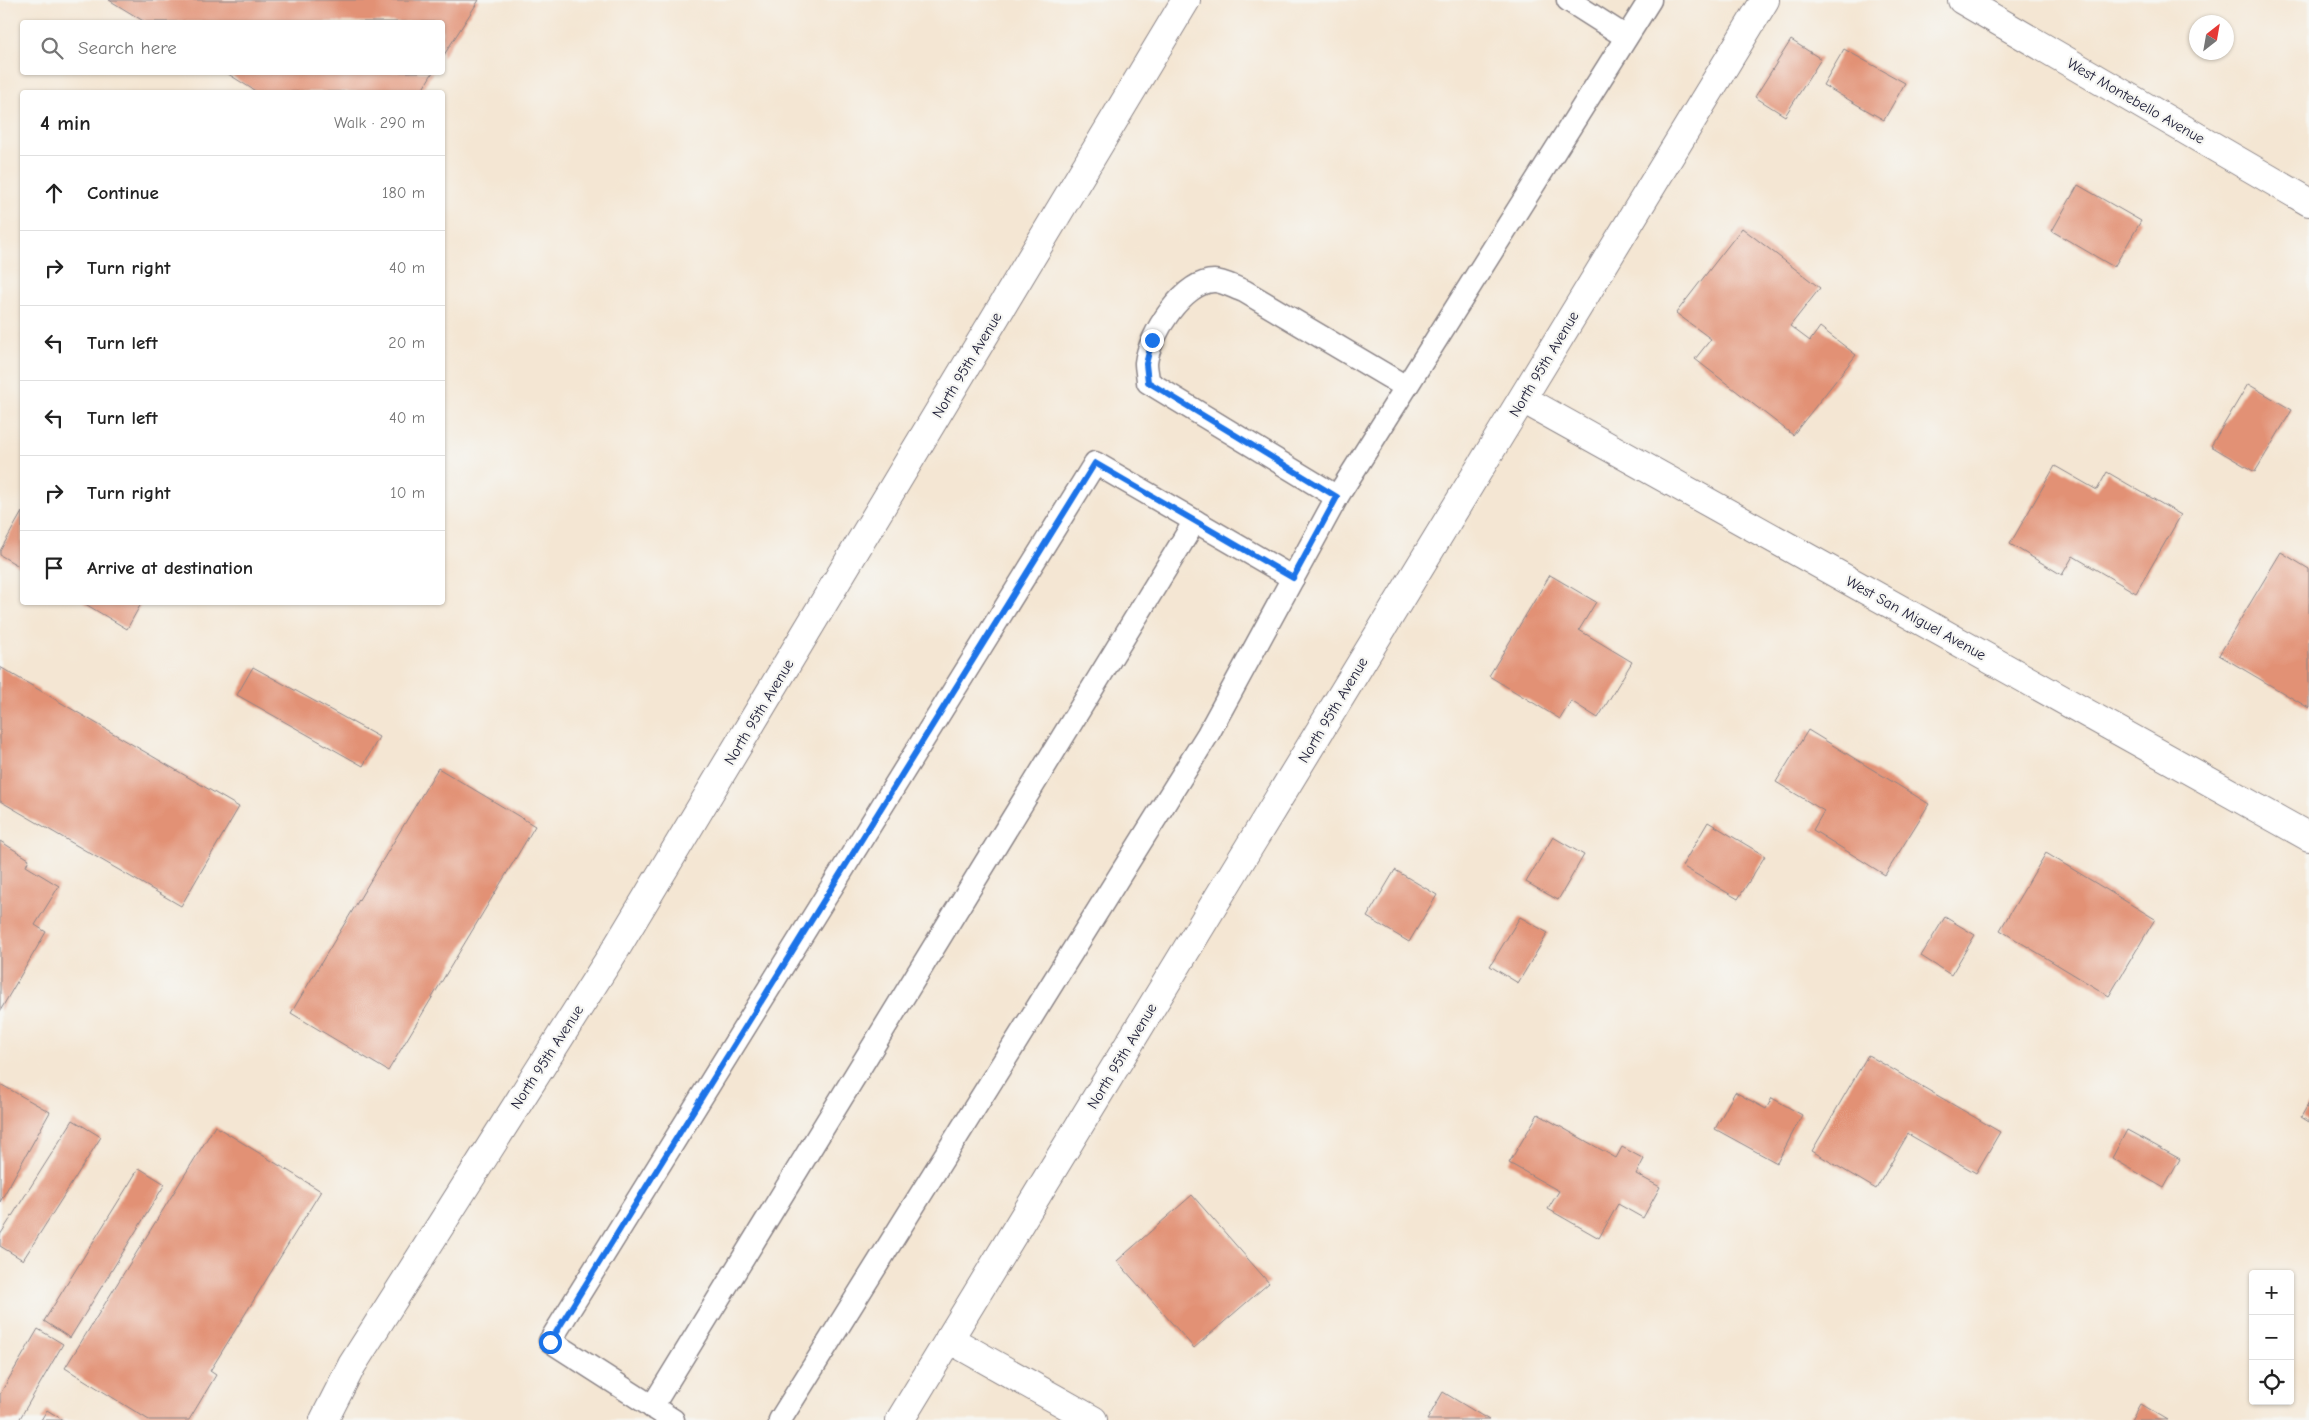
<!DOCTYPE html>
<meta charset="utf-8">
<style>
body{margin:0;font-family:"Comic Neue",sans-serif;background:#f6f6f6;color:#222}
.controls{position:absolute;right:15px;bottom:15px;display:grid;overflow:hidden;border-radius:5px;box-shadow:0 1px 4px #0004}
.controls button{width:45px;height:45px;display:grid;place-items:center;padding:0;border:0;border-bottom:1px solid #e0e0e0;background:#fff;color:#222;font:25px sans-serif}
.compass{position:absolute;left:2189px;top:15px;width:45px;height:45px;border-radius:50%;background:#fff;box-shadow:0 1px 4px #0004;rotate:31deg}
.stop{position:absolute;width:15px;height:15px;margin:-11px;border:4px solid #1a73e8;border-radius:50%;background:#fff}
.stop.end{background:#1a73e8;border-color:#fff;box-shadow:0 1px 5px #0008}
.list{margin:0;padding:0;list-style:none}
h2{display:flex;justify-content:space-between;align-items:center;height:65px;margin:0;padding:0 20px;font-size:21px}
h2 small{font-size:16px;font-weight:400;color:#767676}
.list li{display:grid;grid-template-columns:32px 1fr auto;gap:15px;align-items:center;box-sizing:border-box;height:75px;padding:0 20px;border-top:1px solid #e0e0e0}
.list b{display:block;font-size:19px;white-space:nowrap}
.list em{font-size:16px;font-style:normal;color:#767676}
.icon{flex:none;width:28px;height:28px;fill:none;stroke:currentColor;stroke-width:2;stroke-linecap:round;stroke-linejoin:round}
.map{position:relative;flex:none;width:2309px;height:1420px;overflow:hidden}
.search{position:absolute;background:#fff;box-shadow:0 1px 4px #0004;left:20px;top:20px;width:425px;height:55px;display:flex;align-items:center;gap:12px;box-sizing:border-box;padding:0 18px;border-radius:5px;color:#767676;font-size:19px}
.panel{position:absolute;background:#fff;box-shadow:0 1px 4px #0004;left:20px;top:90px;width:425px;height:515px;border-radius:5px}
.map>svg:first-child{display:block}
.building{fill:#e29175}
.lines{fill:none;stroke-linecap:round;stroke-linejoin:round}
.service-casing{stroke:#8b8487;stroke-width:25}
.minor-casing{stroke:#8b8487;stroke-width:30}
.tertiary-casing{stroke:#8b8487;stroke-width:30}
.service{stroke:#fff;stroke-width:22}
.minor{stroke:#fff;stroke-width:28}
.tertiary{stroke:#fff;stroke-width:28}
.route{stroke:#1a73e8;stroke-width:6}
.labels{text-anchor:middle;stroke-width:4.5;stroke-linejoin:round;paint-order:stroke}
.street-label{font-size:15px;fill:#22223b;stroke:#f6f6f2}
</style>
<div class="map">
<svg width="2309" height="1420" viewBox="0 0 2309 1420">
<rect width="100%" height="100%" fill="#f6f6f2"/>
<filter id="ink" filterUnits="userSpaceOnUse"><feTurbulence type="fractalNoise" baseFrequency=".02" numOctaves="2"/><feDisplacementMap in="SourceGraphic" scale="10" xChannelSelector="R" yChannelSelector="G"/><feConvolveMatrix kernelMatrix="1 2 1 2 8 2 1 2 1" color-interpolation-filters="sRGB"/></filter>
<filter id="wash" filterUnits="userSpaceOnUse"><feTurbulence type="fractalNoise" baseFrequency=".0096" numOctaves="4" result="noise"/><feDisplacementMap in="SourceGraphic" scale="20" xChannelSelector="R" yChannelSelector="G"/><feGaussianBlur stdDeviation="1.12" result="paint"/><feColorMatrix in="noise" values="0 0 0 0 0 0 0 0 0 0 0 0 0 0 0 0 0 1.4 0 .05"/><feComposite in="paint" operator="in"/></filter>
<g filter="url(#wash)">
<rect width="100%" height="100%" fill="#f4e6d3"/>
<g id="blocks">
<g class="building">
<path d="M109 0H479L442 58V22H145Z"/>
<path d="M1791 40 1821 59 1785 116 1755 97Z"/>
<path d="M1844 49 1905 83 1884 120 1823 85Z"/>
<path d="M225 72H433L421 92H257Z"/>
<path d="M2078 185 2141 221 2114 267 2052 231Z"/>
<path d="M1742 228 1820 288 1790 326 1810 341 1820 327 1856 355 1793 435 1695 359 1711 339 1676 313Z"/>
<path d="M2248 384 2292 410 2255 472 2211 446Z"/>
<path d="M2055 466 2097 490 2107 472 2181 515 2136 593 2073 556 2062 575 2010 544Z"/>
<path d="M22 512V568L0 555V551Z"/>
<path d="M2281 552 2309 569V708L2219 655Z"/>
<path d="M1550 575 1596 602 1579 630 1632 662 1598 718 1571 701 1560 719 1489 676Z"/>
<path d="M82 602H142L127 629Z"/>
<path d="M0 667 239 807 181 906 0 801Z"/>
<path d="M253 667 379 737 363 766 237 695Z"/>
<path d="M1808 730 1929 804 1885 875 1813 830 1824 811 1776 782Z"/>
<path d="M438 768 535 826 388 1071 291 1013Z"/>
<path d="M1708 822 1765 856 1738 899 1682 866Z"/>
<path d="M1553 837 1584 855 1558 900 1526 882Z"/>
<path d="M0 841 29 859 26 866 59 886 35 925 46 932 0 1011Z"/>
<path d="M2046 853 2155 919 2109 996 2000 930Z"/>
<path d="M1395 870 1437 895 1409 942 1367 917Z"/>
<path d="M1520 917 1548 933 1518 983 1490 966Z"/>
<path d="M1945 917 1975 935 1951 975 1921 956Z"/>
<path d="M1868 1055 2000 1132 1976 1173 1908 1134 1876 1189 1812 1151Z"/>
<path d="M0 1084 50 1112 0 1202Z"/>
<path d="M1735 1092 1766 1109 1772 1098 1802 1115 1777 1163 1715 1129Z"/>
<path d="M2309 1103V1122L2301 1117Z"/>
<path d="M1538 1114 1616 1158 1622 1147 1644 1159 1636 1174 1660 1187 1643 1218 1618 1204 1599 1238 1548 1209 1559 1191 1509 1163Z"/>
<path d="M73 1120 101 1137 23 1260 0 1246V1235Z"/>
<path d="M215 1126 321 1191 210 1371 216 1375 189 1420H149L65 1368Z"/>
<path d="M2127 1130 2180 1159 2164 1188 2112 1158Z"/>
<path d="M139 1168 165 1184 70 1338 44 1321Z"/>
<path d="M1192 1195 1269 1283 1194 1348 1117 1261Z"/>
<path d="M38 1329 63 1344 19 1420H0V1394Z"/>
<path d="M1443 1392 1489 1420H1427Z"/>
<path d="M2140 1404 2167 1420H2131Z"/>
<path d="M47 1410 63 1420H41Z"/>
</g>
</g>
</g>
<g filter="url(#ink)">
<use href="#blocks" fill-opacity="0" stroke="#8b8487" stroke-width="1"/>
<g class="lines">
<defs>
<g id="service">
<path d="M1568 0 1626 37"/>
<path d="M1337 497 1148 382C1148 376 1146 369 1146 363 1149 336 1183 281 1214 281 1223 281 1235 288 1244 291L1406 387"/>
<path d="M652 1407 1195 521"/>
<path d="M673 1420 550 1341 1095 463 1293 578"/>
<path d="M780 1420 1208 734 1337 497 1650 0"/>
</g>
<g id="minor">
<path d="M1962 0 2309 202"/>
<path d="M1523 399 2309 837"/>
<path d="M949 1339 1093 1420"/>
<path d="M900 1420 1765 0"/>
</g>
<path id="tertiary" d="M324 1420 352 1365 617 947 1186 0"/>
</defs>
<use href="#service" class="service-casing"/>
<use href="#minor" class="minor-casing"/>
<use href="#tertiary" class="tertiary-casing"/>
<use href="#service" class="service"/>
<use href="#minor" class="minor"/>
<use href="#tertiary" class="tertiary"/>
</g>
</g>
<g class="lines" filter="url(#ink)">
<path class="route" d="M550 1342 1095 463 1293 578 1337 497 1148 382 1146 364 1152 340"/>
</g>
<g class="labels">
<g class="street-label">
<text transform="translate(2136 101) rotate(30)" y="5">West Montebello Avenue</text>
<text transform="translate(1544 364) rotate(-59)" y="5">North 95th Avenue</text>
<text transform="translate(967 365) rotate(-59)" y="5">North 95th Avenue</text>
<text transform="translate(1916 618) rotate(29)" y="5">West San Miguel Avenue</text>
<text transform="translate(1333 710) rotate(-59)" y="5">North 95th Avenue</text>
<text transform="translate(759 712) rotate(-59)" y="5">North 95th Avenue</text>
<text transform="translate(1122 1056) rotate(-59)" y="5">North 95th Avenue</text>
<text transform="translate(547 1057) rotate(-57)" y="5">North 95th Avenue</text>
</g>
</g>
</svg>
<div class="controls">
<button>+</button>
<button>−</button>
<button><svg class="icon" aria-label="locate" viewBox="0 0 24 24"><circle cx="12" cy="12" r="6"/><path d="M12 2v4M12 18v4M2 12h4M18 12h4"/></svg></button>
</div>
<svg class="compass" viewBox="-18 -18 36 36"><path d="M0-13l5 13h-10z" fill="#e53935"/><path d="M0 13l5-13h-10z" fill="#767676"/></svg>
<div class="stop" style="left:550px;top:1342px"></div>
<div class="stop end" style="left:1152px;top:340px"></div>
<div class="search"><svg class="icon" aria-label="search" viewBox="0 0 24 24"><circle cx="10" cy="10" r="6"/><path d="M15 15l6 6"/></svg>Search here</div>
<section class="panel">
<h2>4 min<small>Walk · 290 m</small></h2>
<ul class="list">
<li><svg class="icon" aria-label="ahead" viewBox="0 0 24 24"><path d="M12 20V5M6 11l6-6 6 6"/></svg><div><b>Continue</b></div><em>180 m</em></li>
<li><svg class="icon" aria-label="right" viewBox="0 0 24 24"><path d="M7 20v-9h11M14 6l5 5-5 5"/></svg><div><b>Turn right</b></div><em>40 m</em></li>
<li><svg class="icon" aria-label="left" viewBox="0 0 24 24"><path d="M17 20v-9H6M10 6l-5 5 5 5"/></svg><div><b>Turn left</b></div><em>20 m</em></li>
<li><svg class="icon" aria-label="left" viewBox="0 0 24 24"><path d="M17 20v-9H6M10 6l-5 5 5 5"/></svg><div><b>Turn left</b></div><em>40 m</em></li>
<li><svg class="icon" aria-label="right" viewBox="0 0 24 24"><path d="M7 20v-9h11M14 6l5 5-5 5"/></svg><div><b>Turn right</b></div><em>10 m</em></li>
<li><svg class="icon" aria-label="arrive" viewBox="0 0 24 24"><path d="M6 21V4h12l-3 4 3 4H6"/></svg><div><b>Arrive at destination</b></div></li>
</ul>
</section>
</div>
